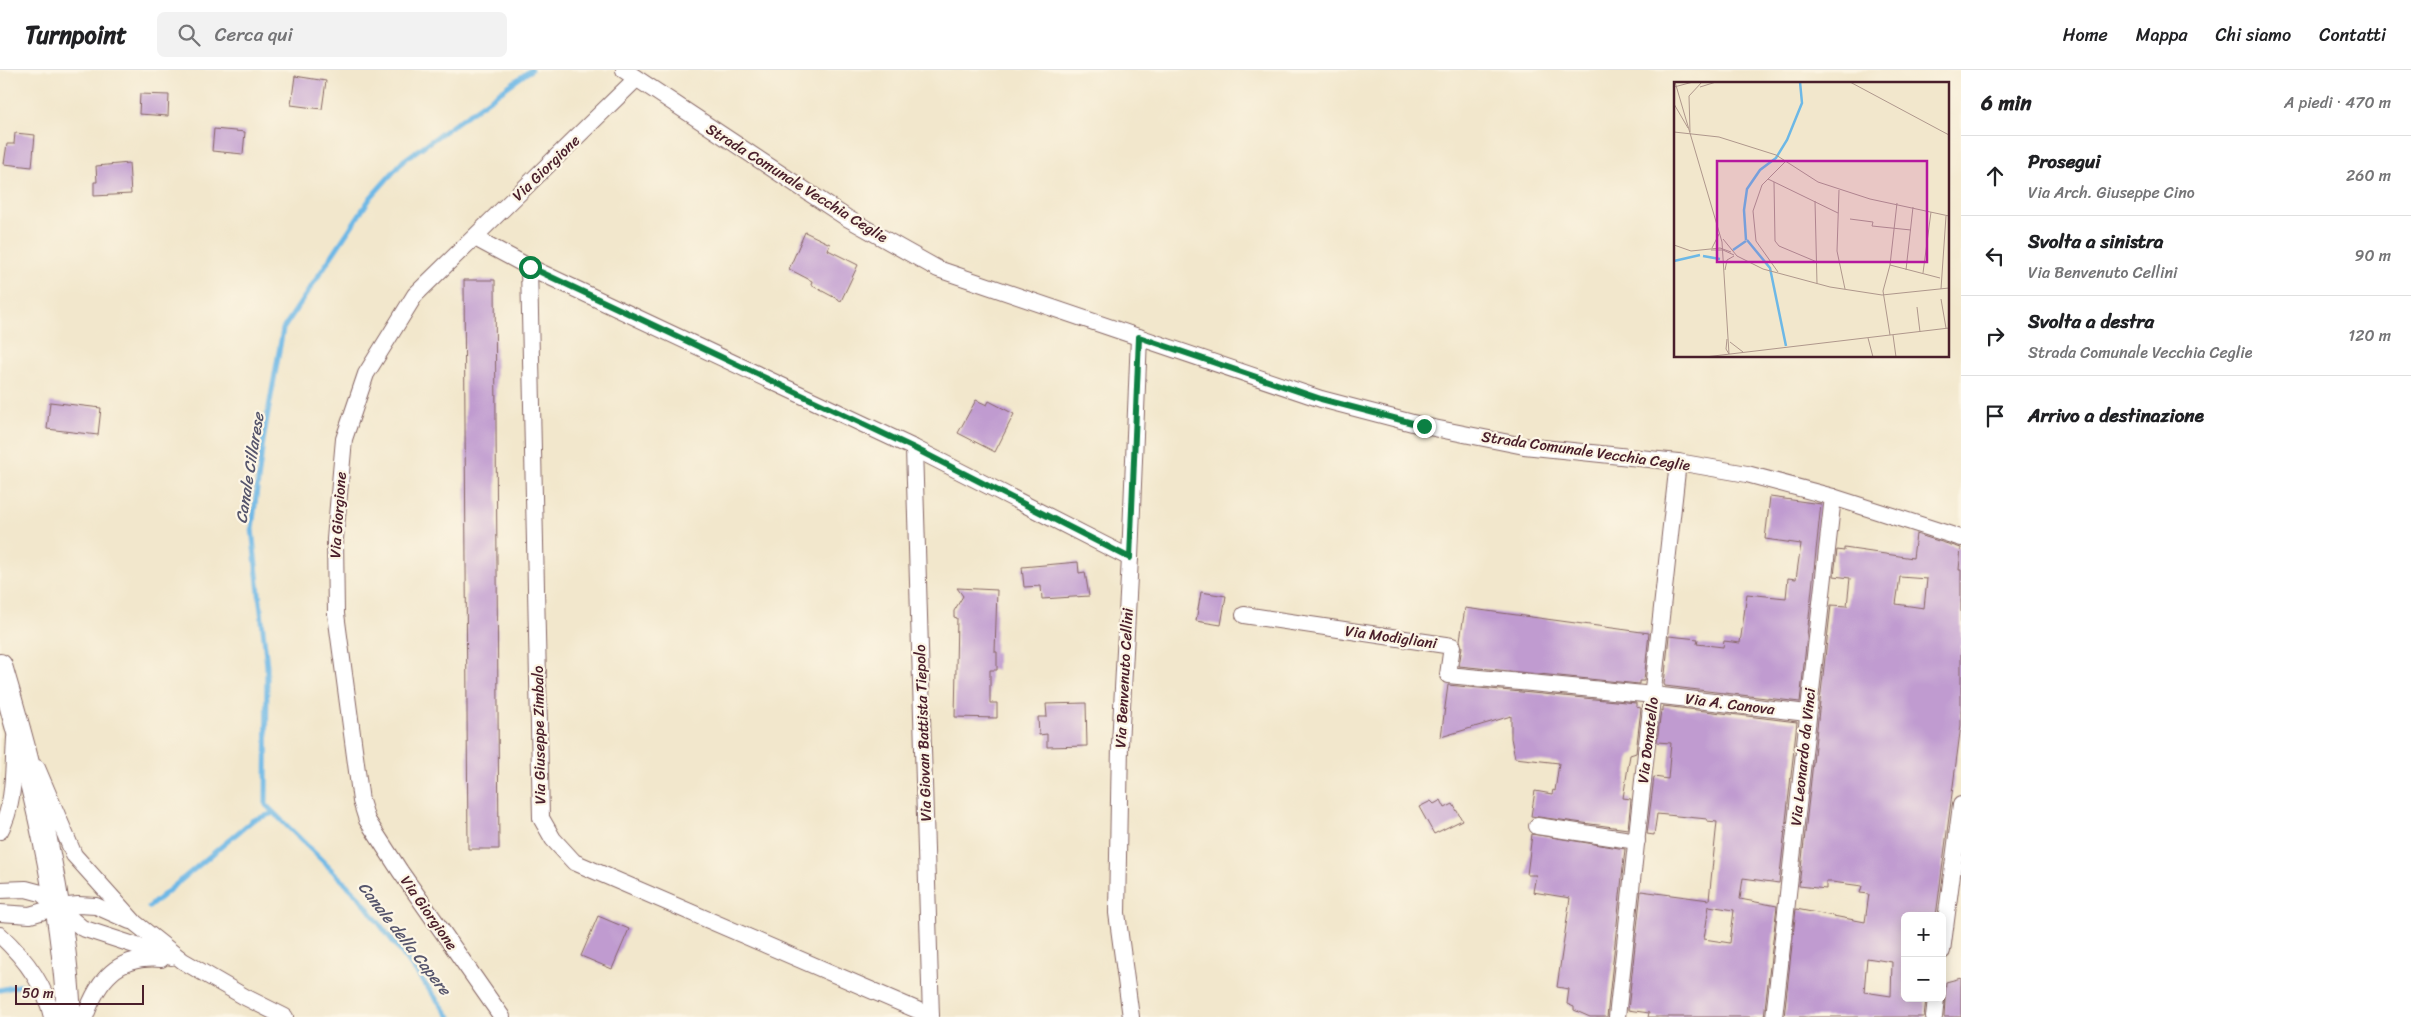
<!DOCTYPE html>
<html lang="it">
<meta charset="utf-8">
<style>
body{margin:0;font-family:Sriracha,sans-serif;background:#f2f2f2;color:#202124}
.controls{position:absolute;right:15px;bottom:15px;display:grid;overflow:hidden;border-radius:8px;box-shadow:0 2px 12px #0003}
.controls button{width:45px;height:45px;display:grid;place-items:center;padding:0;border:0;border-bottom:1px solid #e0e0e0;background:#fff;color:#202124;font:25px sans-serif}
.scale{position:absolute;left:15px;bottom:12px;width:129px;box-sizing:border-box;padding-left:5px;border:2px solid #4a1f2b;border-top:0;font-size:14px;line-height:18px;white-space:nowrap;color:#4a1f2b;-webkit-text-stroke:4px #fcf5e5;paint-order:stroke}
.stop{position:absolute;width:15px;height:15px;margin:-11px;border:4px solid #0b8043;border-radius:50%;background:#fff}
.stop.end{background:#0b8043;border-color:#fff;box-shadow:0 1px 5px #0008}
.list{margin:0;padding:0;list-style:none}
h2{display:flex;justify-content:space-between;align-items:center;height:65px;margin:0;padding:0 20px;font-size:21px}
h2 small{font-size:16px;font-weight:400;color:#757577}
.list li{display:grid;grid-template-columns:32px 1fr auto;gap:15px;align-items:center;box-sizing:border-box;height:80px;padding:0 20px;border-top:1px solid #e0e0e0}
.list b{display:block;font-size:19px;white-space:nowrap}
.list p{margin:0;font-size:16px;white-space:nowrap;color:#757577}
.list em{font-size:16px;font-style:normal;color:#757577}
.icon{flex:none;width:28px;height:28px;fill:none;stroke:currentColor;stroke-width:2;stroke-linecap:round;stroke-linejoin:round}
.map{position:relative;flex:none;width:1961px;height:947px;overflow:hidden}
header{display:flex;align-items:center;gap:30px;box-sizing:border-box;height:70px;padding:0 25px;background:#fff;border-bottom:1px solid #e0e0e0}
header strong{font-size:24px}
nav{display:flex;gap:28px;margin-inline-start:auto;font-size:18px}
.search{width:350px;height:45px;background:#f2f2f2;display:flex;align-items:center;gap:12px;box-sizing:border-box;padding:0 18px;border-radius:8px;color:#757577;font-size:19px}
main{display:flex}
aside{flex:1;background:#fff}
.map>svg:first-child{display:block}
.lines{fill:none;stroke-linecap:round;stroke-linejoin:round}
.stream{stroke:#6db8e6;stroke-width:5}
.building{fill:#c09bd0;fill-rule:evenodd}
.minor-casing{stroke:#856563;stroke-width:18}
.secondary-casing{stroke:#856563;stroke-width:26}
.minor{stroke:#fff;stroke-width:16}
.secondary{stroke:#fff;stroke-width:24}
.route{stroke:#0b8043;stroke-width:6}
.labels{text-anchor:middle;stroke-width:4.5;stroke-linejoin:round;paint-order:stroke}
.street-label{font-size:15px;fill:#4a1f2b;stroke:#fcf5e5}
.water-label{font-size:16px;font-style:italic;fill:#56556c;stroke:#fcf5e5}
.inset-river{fill:none;stroke:#6db8e6;stroke-width:2.5}
.inset-road{fill:none;stroke:#af978c;stroke-width:1}
.view{fill:#b5179e;fill-opacity:0.15;stroke:#b5179e;stroke-width:2.5}
.inset-edge{fill:none;stroke:#4a1f2b;stroke-width:2.5}
</style>
<header>
<strong>Turnpoint</strong>
<div class="search"><svg class="icon" aria-label="search" viewBox="0 0 24 24"><circle cx="10" cy="10" r="6"/><path d="M15 15l6 6"/></svg>Cerca qui</div>
<nav><a>Home</a><a>Mappa</a><a>Chi siamo</a><a>Contatti</a></nav>
</header>
<main>
<div class="map">
<svg width="1961" height="947" viewBox="0 0 1961 947">
<rect width="100%" height="100%" fill="#fcf5e5"/>
<filter id="ink" filterUnits="userSpaceOnUse"><feTurbulence type="fractalNoise" baseFrequency=".02" numOctaves="2"/><feDisplacementMap in="SourceGraphic" scale="10" xChannelSelector="R" yChannelSelector="G"/><feConvolveMatrix kernelMatrix="1 2 1 2 8 2 1 2 1" color-interpolation-filters="sRGB"/></filter>
<filter id="wash" filterUnits="userSpaceOnUse"><feTurbulence type="fractalNoise" baseFrequency=".0096" numOctaves="4" result="noise"/><feDisplacementMap in="SourceGraphic" scale="20" xChannelSelector="R" yChannelSelector="G"/><feGaussianBlur stdDeviation="1.12" result="paint"/><feColorMatrix in="noise" values="0 0 0 0 0 0 0 0 0 0 0 0 0 0 0 0 0 1.4 0 .05"/><feComposite in="paint" operator="in"/></filter>
<g filter="url(#wash)">
<rect width="100%" height="100%" fill="#f2e7cc"/>
<g class="lines">
<g class="stream">
<path d="M149 837 253 750 274 743"/>
<path d="M0 920 22 915"/>
<path d="M450 947 360 828 266 735 267 596 252 459 263 371 283 259 371 127 404 90 531 0"/>
</g>
</g>
<g id="blocks">
<g class="building">
<path d="M295 6 326 11 322 39 291 35Z"/>
<path d="M140 24 169 25 168 46 139 44Z"/>
<path d="M214 59 245 62 243 84 212 81Z"/>
<path d="M15 63 35 65 32 97 4 94 7 74H14Z"/>
<path d="M129 93 131 124 94 126V112H97L96 96Z"/>
<path d="M805 162 830 174 828 180 858 195 841 231 811 215 812 211 789 199Z"/>
<path d="M464 210H495L499 779H468Z"/>
<path d="M976 330 987 335 989 331 1014 344 995 382 958 363Z"/>
<path d="M50 332 101 338 98 365 47 359Z"/>
<path d="M1770 427 1821 434 1800 632 1665 616 1664 614 1669 566 1698 569 1697 574 1723 577 1724 571 1740 573 1747 524 1786 528 1788 508 1796 509 1801 474 1765 469Z"/>
<path d="M1916 464 1961 478 1959 500H1961V655L1936 846H1905V928H1926L1924 947H1784L1796 839 1865 852 1869 824 1860 823 1862 816 1832 812H1826V819L1799 816 1831 535 1847 536 1850 508 1834 506 1837 480 1844 481V478L1913 488ZM1900 507 1927 509 1924 538 1896 534ZM1867 888 1892 892 1891 926 1864 922Z"/>
<path d="M1078 492 1079 503 1085 502 1089 526 1042 529 1041 516 1024 517 1022 497Z"/>
<path d="M957 518 997 520 995 582H997V600H990V633H997V648L955 647 957 548 954 547V541L963 526Z"/>
<path d="M1201 522 1226 526 1221 555 1196 551Z"/>
<path d="M1465 538 1649 563 1644 611H1639V614L1459 596 1462 577 1460 570Z"/>
<path d="M1448 615 1636 633V637L1641 638 1636 683 1630 685 1623 728 1631 729 1628 759 1531 746 1535 721 1552 724 1553 720 1555 721 1559 693 1515 688 1511 668V646L1441 667Z"/>
<path d="M1086 633 1087 676 1047 677V664L1039 665 1038 647H1047L1046 634Z"/>
<path d="M1663 636 1797 652 1779 813 1743 808 1740 829 1777 836 1764 947H1648L1649 943 1628 940 1641 821 1709 830 1712 800 1717 752 1707 751V749L1657 744 1654 765 1647 764 1654 707 1668 709 1671 673 1657 672 1661 640 1663 641ZM1709 836 1734 840 1730 873 1704 869Z"/>
<path d="M1441 730 1445 738 1453 734 1462 750 1434 764 1419 737 1431 731 1434 734Z"/>
<path d="M1532 764 1625 779 1607 947H1590L1574 940V937L1567 934 1569 919 1557 917 1570 828 1533 822 1536 805H1527Z"/>
<path d="M598 846 629 859 612 899 581 886Z"/>
<path d="M1961 908V947H1944L1946 912Z"/>
</g>
</g>
</g>
<g filter="url(#ink)">
<use href="#blocks" fill-opacity="0" stroke="#856563" stroke-width="1"/>
<g class="lines">
<defs>
<g id="minor">
<path d="M624 0 847 148 938 199 1321 329 1424 356 1524 376 1678 392 1747 404 1833 427 1961 468"/>
<path d="M475 168 529 197 914 378 1130 488"/>
<path d="M529 197 541 748 553 769 574 792 931 946"/>
<path d="M914 378 931 947"/>
<path d="M1244 545 1452 576 1448 605 1654 625 1807 643"/>
<path d="M37 698 74 785 135 853 183 891 245 927 285 947"/>
<path d="M1537 756 1637 771"/>
<path d="M0 761C15 735 13 698 15 668"/>
<path d="M0 820 26 819 41 823 82 858 171 887"/>
<path d="M0 843 30 845 57 837 78 835 96 836 130 851"/>
<path d="M0 865C25 888 45 914 52 947"/>
<path d="M1942 881 1961 735"/>
<path d="M85 947C98 910 117 885 161 889"/>
<path d="M502 947 400 801 367 750 361 731 336 544 335 469 344 369 366 304 415 225 636 9"/>
<path d="M1131 947 1117 843 1120 674 1130 488 1139 267"/>
<path d="M1617 947 1678 392"/>
<path d="M1774 947 1833 427"/>
<path d="M1934 947 1936 928"/>
</g>
<path id="secondary" d="M0 596C34 710 63 828 69 947"/>
</defs>
<use href="#minor" class="minor-casing"/>
<use href="#secondary" class="secondary-casing"/>
<use href="#minor" class="minor"/>
<use href="#secondary" class="secondary"/>
</g>
</g>
<g class="lines" filter="url(#ink)">
<path class="route" d="M530 197 914 378 1130 488 1139 267 1321 329 1424 356"/>
</g>
<g class="labels">
<g class="street-label">
<text transform="translate(546 98) rotate(-44)" y="5">Via Giorgione</text>
<text transform="translate(797 113) rotate(32)" y="5">Strada Comunale Vecchia Ceglie</text>
<text transform="translate(1586 381) rotate(8)" y="5">Strada Comunale Vecchia Ceglie</text>
<text transform="translate(338 445) rotate(-86)" y="5">Via Giorgione</text>
<text transform="translate(1391 567) rotate(8)" y="5">Via Modigliani</text>
<text transform="translate(1124 608) rotate(-87)" y="5">Via Benvenuto Cellini</text>
<text transform="translate(1730 634) rotate(7)" y="5">Via A. Canova</text>
<text transform="translate(923 663) rotate(-92)" y="5">Via Giovan Battista Tiepolo</text>
<text transform="translate(539 665) rotate(-91)" y="5">Via Giuseppe Zimbalo</text>
<text transform="translate(1648 670) rotate(-83)" y="5">Via Donatello</text>
<text transform="translate(1803 687) rotate(-84)" y="5">Via Leonardo da Vinci</text>
<text transform="translate(429 843) rotate(55)" y="5">Via Giorgione</text>
</g>
<g class="water-label">
<text transform="translate(249 398) rotate(-81)" y="6">Canale Cillarese</text>
<text transform="translate(405 868) rotate(52)" y="6">Canale della Capere</text>
</g>
</g>
<g transform="translate(1674 12)">
<rect width="275" height="275" fill="#f2e7cc"/>
<path class="inset-river" d="M72 158 70 128 73 107 86 88 102 76 113 58 128 21 126 0M73 158 96 186 112 264M59 168 72 159M29 174 46 177M0 179 26 173"/>
<path class="inset-road" d="M1 0 48 160 55 272M176 0 275 53M0 5 19 0M26 5 42 0M0 22 14 46M0 50 45 55 102 73 144 100 196 117 275 134M16 50 15 14 28 0M94 97 164 131M100 100 101 159 105 164 143 180M165 108 163 169 171 207M141 119 143 202M176 137 199 140 198 144 237 148M49 157 63 174 89 187 156 205 208 213 275 206M0 163 17 169 46 166 57 170M38 166 45 152M37 168H49L60 173M216 183 266 196M51 188 53 178 60 174M232 188 239 125M104 190 82 159 79 129 88 103 111 80M249 191 257 130M267 207 272 134M267 217 272 246M243 225 246 250M216 253 209 209 216 183 223 121M219 253 222 275M194 256 199 275M53 257 52 267 55 272M56 260 69 270M31 275 275 246"/>
<path class="view" d="M43 79H253V180H43Z"/>
<rect width="275" height="275" class="inset-edge"/>
</g>
</svg>
<div class="controls">
<button>+</button>
<button>−</button>
</div>
<div class="scale">50 m</div>
<div class="stop" style="left:530px;top:197px"></div>
<div class="stop end" style="left:1424px;top:356px"></div>
</div>
<aside>
<h2>6 min<small>A piedi · 470 m</small></h2>
<ul class="list">
<li><svg class="icon" aria-label="ahead" viewBox="0 0 24 24"><path d="M12 20V5M6 11l6-6 6 6"/></svg><div><b>Prosegui</b><p>Via Arch. Giuseppe Cino</p></div><em>260 m</em></li>
<li><svg class="icon" aria-label="left" viewBox="0 0 24 24"><path d="M17 20v-9H6M10 6l-5 5 5 5"/></svg><div><b>Svolta a sinistra</b><p>Via Benvenuto Cellini</p></div><em>90 m</em></li>
<li><svg class="icon" aria-label="right" viewBox="0 0 24 24"><path d="M7 20v-9h11M14 6l5 5-5 5"/></svg><div><b>Svolta a destra</b><p>Strada Comunale Vecchia Ceglie</p></div><em>120 m</em></li>
<li><svg class="icon" aria-label="arrive" viewBox="0 0 24 24"><path d="M6 21V4h12l-3 4 3 4H6"/></svg><div><b>Arrivo a destinazione</b></div></li>
</ul>
</aside>
</main>
